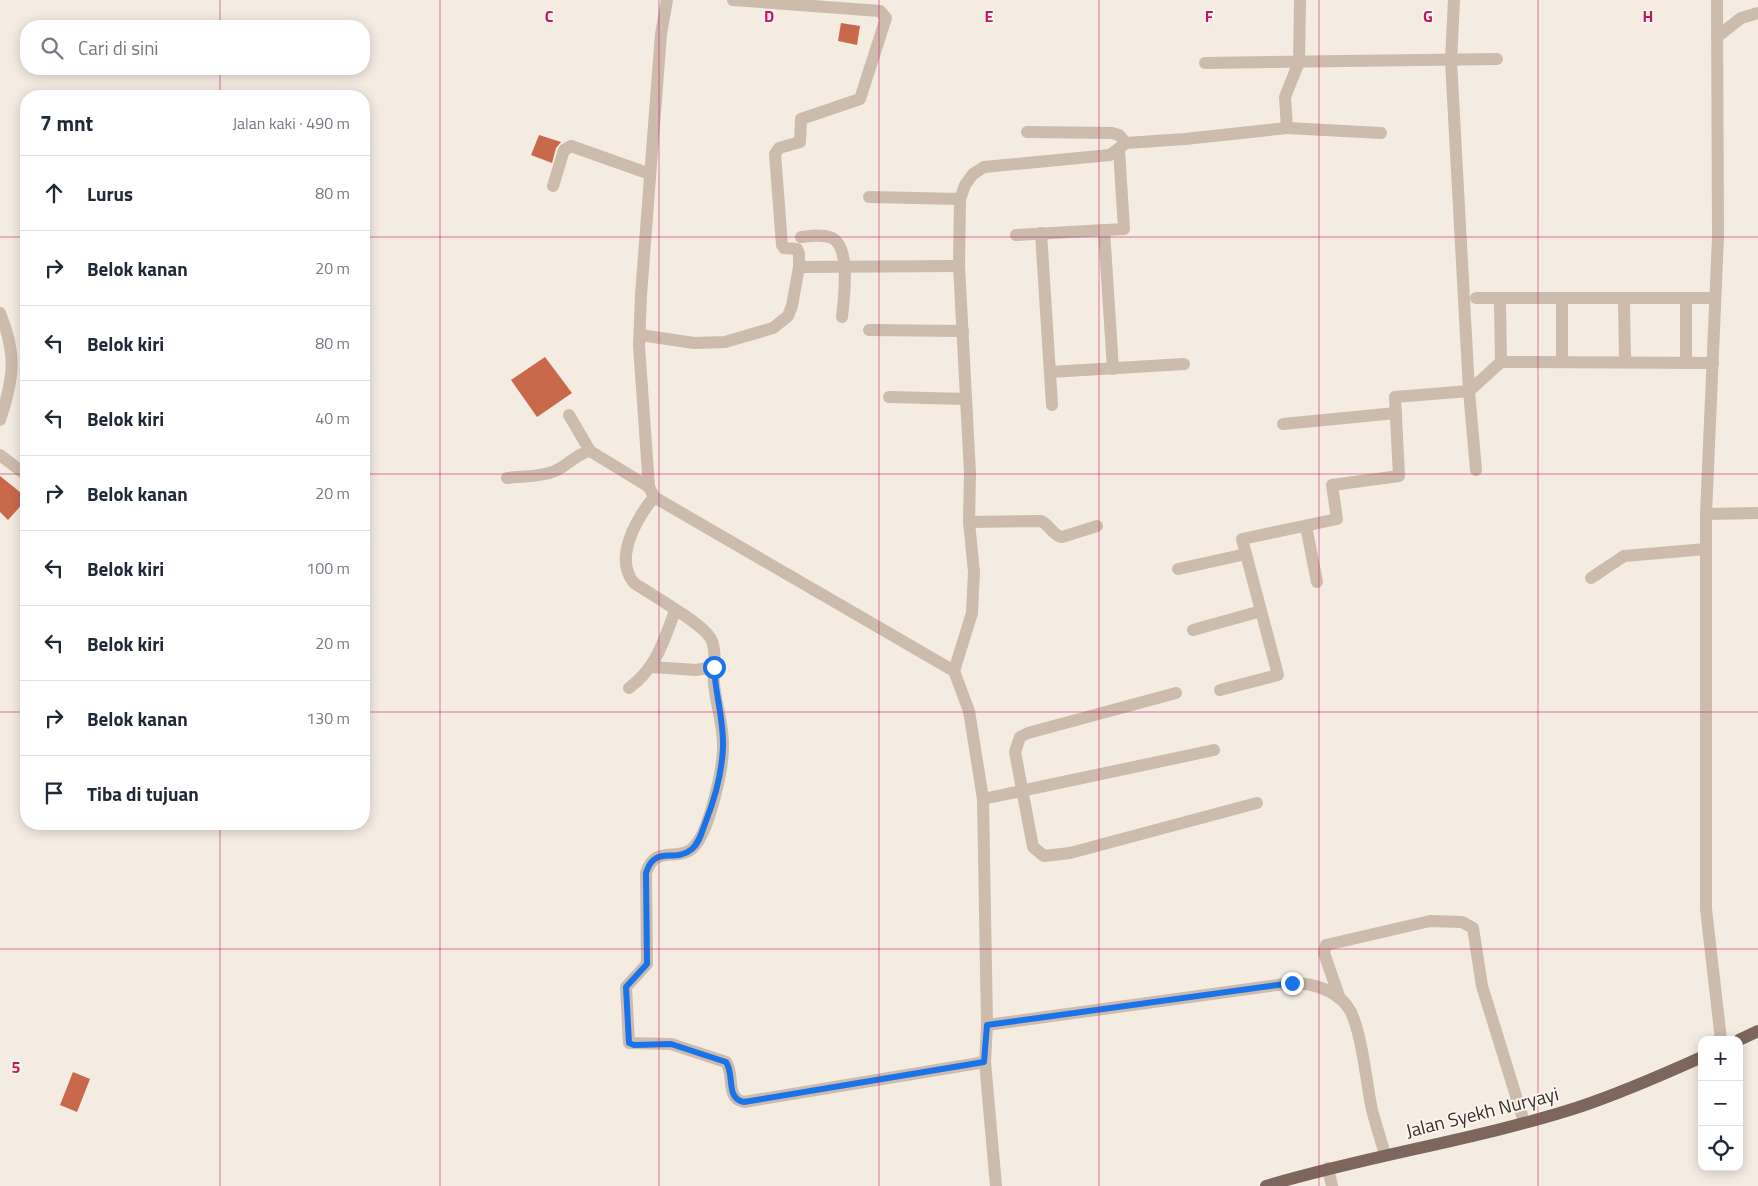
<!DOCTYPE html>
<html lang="id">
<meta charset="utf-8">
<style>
body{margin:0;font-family:"Titillium Web",sans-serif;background:#f6f6f7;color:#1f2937}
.controls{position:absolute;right:15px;bottom:15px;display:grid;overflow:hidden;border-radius:10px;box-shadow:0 2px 12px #0003}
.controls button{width:45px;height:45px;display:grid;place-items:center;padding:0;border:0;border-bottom:1px solid #e0e1e3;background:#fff;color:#1f2937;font:25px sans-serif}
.stop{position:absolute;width:15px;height:15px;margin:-11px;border:4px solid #1a73e8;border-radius:50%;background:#fff}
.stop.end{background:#1a73e8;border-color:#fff;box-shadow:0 1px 5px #0008}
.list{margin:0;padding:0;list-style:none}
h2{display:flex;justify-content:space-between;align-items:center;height:65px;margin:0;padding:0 20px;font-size:21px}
h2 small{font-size:16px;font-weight:400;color:#747a83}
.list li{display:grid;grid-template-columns:32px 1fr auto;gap:15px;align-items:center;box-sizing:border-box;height:75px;padding:0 20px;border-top:1px solid #e0e1e3}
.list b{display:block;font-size:19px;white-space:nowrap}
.list em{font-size:16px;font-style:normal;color:#747a83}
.icon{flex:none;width:28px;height:28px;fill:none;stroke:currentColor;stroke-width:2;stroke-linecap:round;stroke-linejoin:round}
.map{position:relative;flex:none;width:1758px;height:1186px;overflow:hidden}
.search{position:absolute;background:#fff;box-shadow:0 2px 12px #0003;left:20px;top:20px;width:350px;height:55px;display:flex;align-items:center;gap:12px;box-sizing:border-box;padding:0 18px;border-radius:20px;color:#747a83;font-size:19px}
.panel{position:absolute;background:#fff;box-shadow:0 2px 12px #0003;left:20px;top:90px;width:350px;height:740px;border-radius:20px}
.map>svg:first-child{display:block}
.building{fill:#c8694b}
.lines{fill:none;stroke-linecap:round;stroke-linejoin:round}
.minor{stroke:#cdbbac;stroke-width:12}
.major{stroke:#7d675c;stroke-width:12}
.route{stroke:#1a73e8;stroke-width:6}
.grid{fill:none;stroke:#c2185b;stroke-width:1;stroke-opacity:0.55}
.labels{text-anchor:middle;stroke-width:4;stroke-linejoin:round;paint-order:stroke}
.street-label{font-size:19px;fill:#3b302b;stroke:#fbf5ee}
.grid-label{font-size:16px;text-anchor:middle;font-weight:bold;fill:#c2185b;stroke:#fbf5ee;stroke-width:4;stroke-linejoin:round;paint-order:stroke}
</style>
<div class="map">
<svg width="1758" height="1186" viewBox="0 0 1758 1186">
<rect width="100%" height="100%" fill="#f4ebe1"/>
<g class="building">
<path d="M841 23 860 26 857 45 838 41Z"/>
<path d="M539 135 561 142 556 148 552 163 531 155Z"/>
<path d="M545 357 572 393 537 417 511 380Z"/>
<path d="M0 476 26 497V500L8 520 0 512Z"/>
<path d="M73 1072 90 1079 77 1112 60 1105Z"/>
</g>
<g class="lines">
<g class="minor">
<path d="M667 0 661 34 641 295 639 346 649 487 654 497 954 671 969 711 983 799 987 1025 985 1062 996 1186"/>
<path d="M1454 0 1451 61 1469 391 1476 470"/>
<path d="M1717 0 1718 237 1706 514V909L1721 1040"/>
<path d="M1717 37 1741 18 1758 13"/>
<path d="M1205 63 1497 59"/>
<path d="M1287 128 1381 133"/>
<path d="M1027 132 1112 133 1119 135 1126 143"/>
<path d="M553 186 564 150 571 146 650 174"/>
<path d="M869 197 960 199"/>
<path d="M1104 230 1113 369"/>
<path d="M1041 233 1052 405"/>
<path d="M1016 235 1124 229 1119 150"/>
<path d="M801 237C810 236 823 234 832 238 851 247 844 299 842 317"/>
<path d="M799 267 959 266"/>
<path d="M1476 298H1715"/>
<path d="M1624 302 1625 362"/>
<path d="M1500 303 1501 362"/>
<path d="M1686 303V363"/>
<path d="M0 313C17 354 14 378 0 420"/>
<path d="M869 330 963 331"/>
<path d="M640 335 694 343 725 342 773 328 788 316 792 306 799 267V254L797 249 784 248 782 245 775 154 779 148 800 142 801 119 860 99 886 18 880 11 733 0"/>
<path d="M1562 362V302"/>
<path d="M1050 372 1184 364"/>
<path d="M889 397 966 399"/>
<path d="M569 415 590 451"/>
<path d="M1283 424 1396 413"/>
<path d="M0 455 26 475"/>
<path d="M507 478C523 476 541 477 555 471 569 465 574 455 590 451L649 487"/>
<path d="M654 497C637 518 613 558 634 583 652 595 698 621 709 636 718 647 713 670 714 684 716 704 723 724 723 744 724 767 710 825 697 843 682 866 656 841 646 873L647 964 626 987 629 1043 671 1044 726 1062C735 1075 725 1098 744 1102L985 1062"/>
<path d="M1706 514 1758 513"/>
<path d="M969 522 1041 521C1050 525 1052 535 1062 537L1097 526"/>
<path d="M1306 526 1317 582"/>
<path d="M1178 569 1246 554"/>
<path d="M1591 578 1624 556 1706 549"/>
<path d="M1193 630 1261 611"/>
<path d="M652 667 696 670 714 667"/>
<path d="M954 671 972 613 974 572 969 522 970 473 959 266 960 199 965 185 973 174 984 167 1110 155 1126 143 1185 139 1287 128 1285 97 1299 62 1300 0"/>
<path d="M629 688C657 667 663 642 675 611"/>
<path d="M1220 690 1278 675 1242 539 1337 519 1332 485 1399 476 1395 397 1469 391 1501 362 1713 363"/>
<path d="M1176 693 1028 733 1020 737 1015 752 1033 847 1044 856 1070 853 1257 803"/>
<path d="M983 799 1214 750"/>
<path d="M1340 999 1324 953 1326 945 1430 921 1462 922 1473 928 1482 986 1524 1122"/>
<path d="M987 1025 1292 983C1314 983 1340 991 1351 1012 1363 1039 1366 1082 1372 1110 1376 1125 1381 1140 1385 1155"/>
<path d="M1328 1168 1332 1186"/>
</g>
<g class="major">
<path d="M1739 1040 1758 1031"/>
<path d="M1266 1186C1369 1155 1477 1140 1579 1107 1621 1093 1662 1075 1702 1057"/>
</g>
</g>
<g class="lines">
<path class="route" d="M714 667C715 693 724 720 723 747 722 772 715 798 706 821 702 831 700 842 692 849 674 864 655 844 646 873L647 964 626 987 629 1043 634 1045 671 1044 726 1062C735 1075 725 1098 744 1102L984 1062 987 1025 1292 983"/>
</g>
<path class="grid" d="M220 0V26M440 0V1186M659 0V1186M879 0V1186M1099 0V1186M1319 0V1186M1538 0V1186M220 69V96M0 237H26M364 237H1758M0 474H26M364 474H1758M0 712H26M364 712H1758M220 824V1186M0 949H1758"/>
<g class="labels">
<g class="street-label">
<text transform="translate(1482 1112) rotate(-14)" y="7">Jalan Syekh Nuryayi</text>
</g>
</g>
<g class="grid-label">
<text x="549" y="22">C</text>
<text x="769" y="22">D</text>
<text x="989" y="22">E</text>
<text x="1209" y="22">F</text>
<text x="1428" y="22">G</text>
<text x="1648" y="22">H</text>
<text x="16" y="1073">5</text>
</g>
</svg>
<div class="controls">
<button>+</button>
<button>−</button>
<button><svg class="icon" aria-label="locate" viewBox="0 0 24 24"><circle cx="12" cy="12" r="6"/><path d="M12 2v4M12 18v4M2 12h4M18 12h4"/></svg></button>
</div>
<div class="stop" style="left:714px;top:667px"></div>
<div class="stop end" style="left:1292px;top:983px"></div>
<div class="search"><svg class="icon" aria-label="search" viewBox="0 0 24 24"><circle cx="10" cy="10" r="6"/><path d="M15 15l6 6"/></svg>Cari di sini</div>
<section class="panel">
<h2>7 mnt<small>Jalan kaki · 490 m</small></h2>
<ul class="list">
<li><svg class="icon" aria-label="ahead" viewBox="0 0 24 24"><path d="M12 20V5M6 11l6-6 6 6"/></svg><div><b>Lurus</b></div><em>80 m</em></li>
<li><svg class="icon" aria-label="right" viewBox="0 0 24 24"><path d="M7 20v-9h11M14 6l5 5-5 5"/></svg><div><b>Belok kanan</b></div><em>20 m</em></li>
<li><svg class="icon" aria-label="left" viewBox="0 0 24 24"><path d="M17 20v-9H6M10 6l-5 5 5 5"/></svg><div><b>Belok kiri</b></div><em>80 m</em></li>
<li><svg class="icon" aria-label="left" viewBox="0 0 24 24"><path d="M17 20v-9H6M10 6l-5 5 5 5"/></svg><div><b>Belok kiri</b></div><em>40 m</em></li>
<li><svg class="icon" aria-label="right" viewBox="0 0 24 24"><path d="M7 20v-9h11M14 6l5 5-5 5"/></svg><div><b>Belok kanan</b></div><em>20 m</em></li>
<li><svg class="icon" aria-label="left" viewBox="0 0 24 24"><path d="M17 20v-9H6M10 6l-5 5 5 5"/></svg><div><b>Belok kiri</b></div><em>100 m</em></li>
<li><svg class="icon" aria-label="left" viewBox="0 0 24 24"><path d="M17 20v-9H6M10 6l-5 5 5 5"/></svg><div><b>Belok kiri</b></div><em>20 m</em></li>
<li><svg class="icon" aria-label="right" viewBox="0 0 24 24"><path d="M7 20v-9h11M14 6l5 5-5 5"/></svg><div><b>Belok kanan</b></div><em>130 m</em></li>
<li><svg class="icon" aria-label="arrive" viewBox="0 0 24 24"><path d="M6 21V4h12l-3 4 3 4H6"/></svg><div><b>Tiba di tujuan</b></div></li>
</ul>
</section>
</div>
